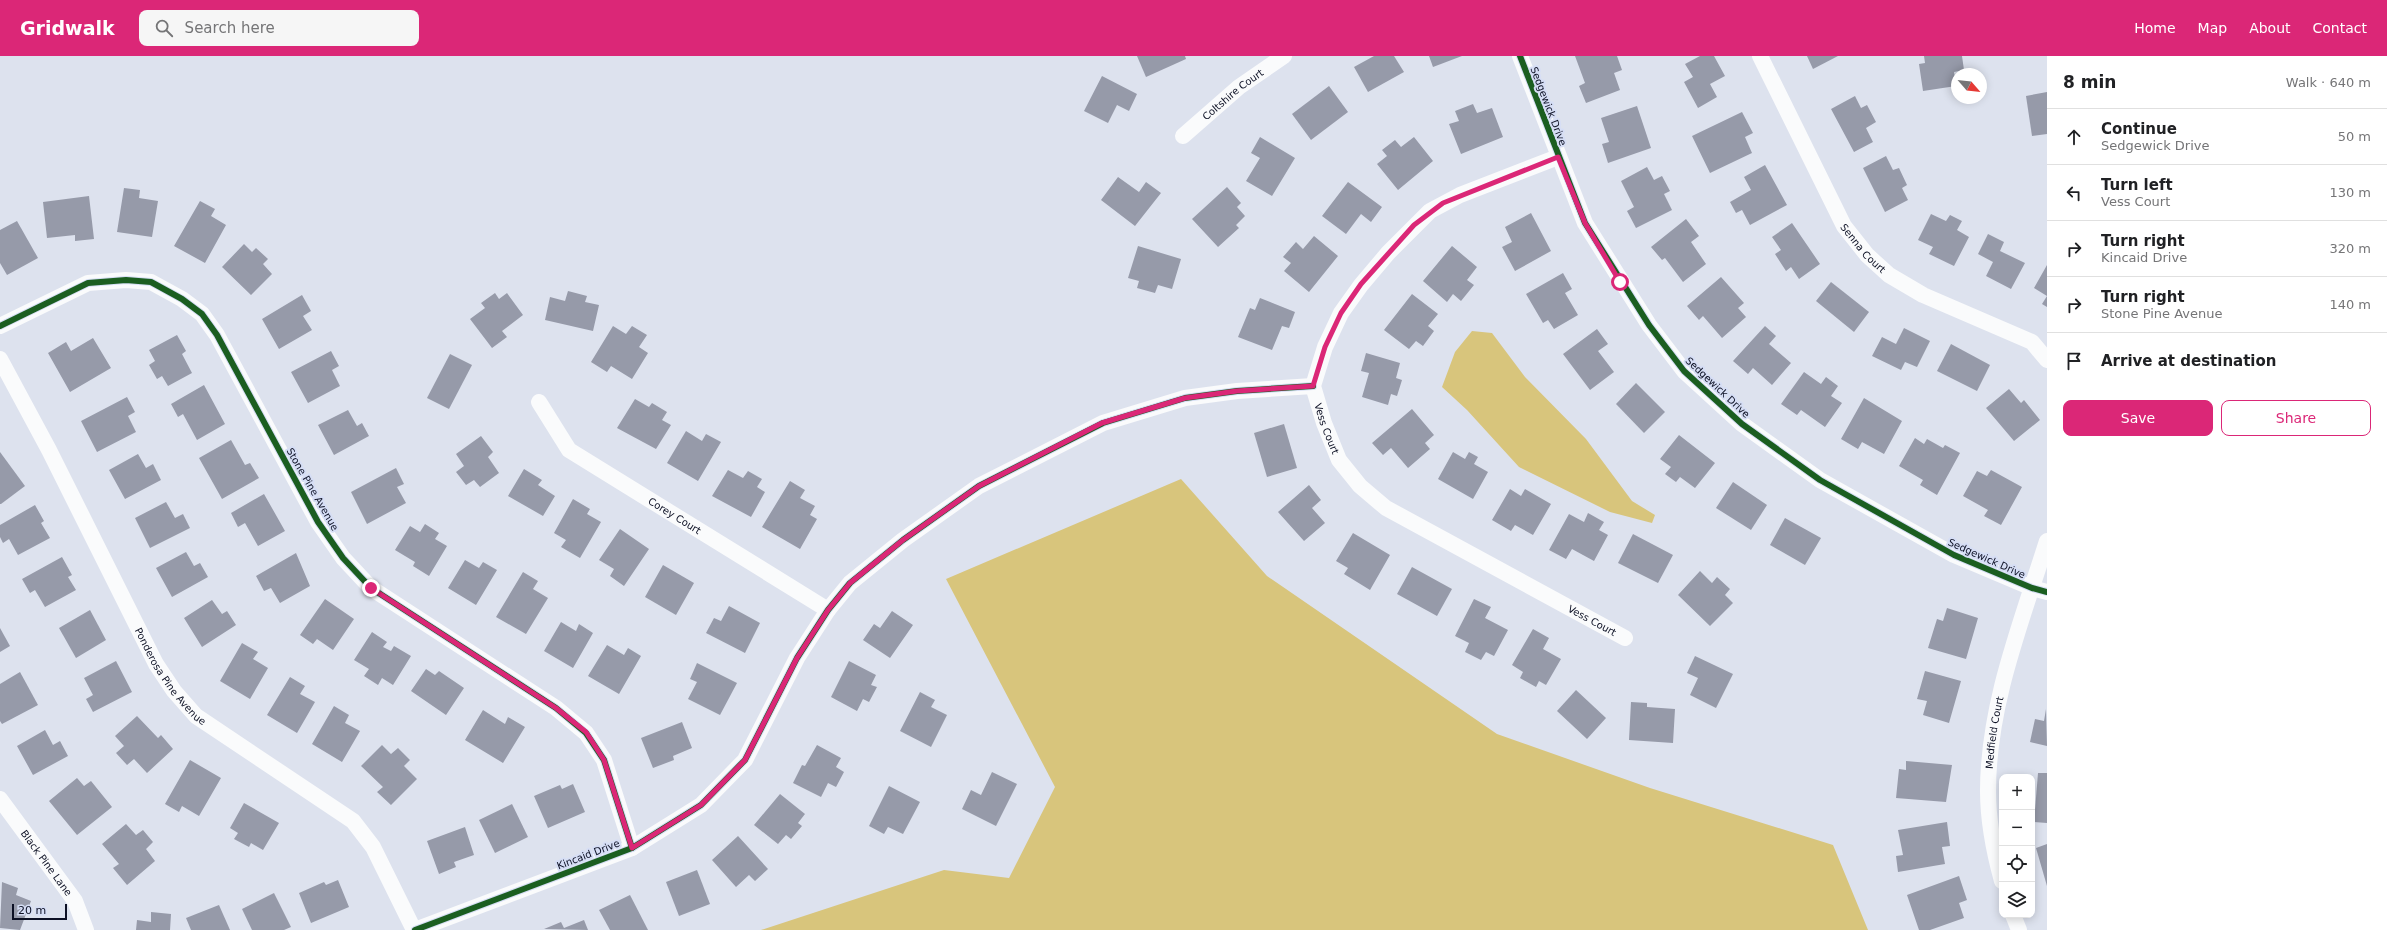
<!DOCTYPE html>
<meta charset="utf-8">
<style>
body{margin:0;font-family:"DejaVu Sans",sans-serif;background:#f6f6f6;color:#202124}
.controls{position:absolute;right:12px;bottom:12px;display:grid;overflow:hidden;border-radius:8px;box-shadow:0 2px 10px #0003}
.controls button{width:36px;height:36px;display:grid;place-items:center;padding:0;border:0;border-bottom:1px solid #e0e0e0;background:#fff;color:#202124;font:20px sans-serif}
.compass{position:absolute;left:1951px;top:12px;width:36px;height:36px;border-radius:50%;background:#fff;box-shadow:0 2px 10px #0003;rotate:118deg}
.scale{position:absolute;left:12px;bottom:10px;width:55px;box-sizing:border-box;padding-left:4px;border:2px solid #0c1024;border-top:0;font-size:11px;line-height:14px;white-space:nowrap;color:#0c1024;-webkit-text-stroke:3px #d6def5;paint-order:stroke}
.stop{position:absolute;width:12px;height:12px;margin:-9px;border:3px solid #db2777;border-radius:50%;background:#fff}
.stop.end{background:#db2777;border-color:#fff;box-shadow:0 1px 4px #0008}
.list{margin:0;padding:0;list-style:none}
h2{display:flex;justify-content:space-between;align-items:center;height:52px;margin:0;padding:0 16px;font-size:17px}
h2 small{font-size:13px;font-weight:400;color:#757577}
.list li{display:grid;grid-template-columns:26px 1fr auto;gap:12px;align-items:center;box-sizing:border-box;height:56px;padding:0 16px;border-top:1px solid #e0e0e0}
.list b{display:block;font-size:15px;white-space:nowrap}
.list p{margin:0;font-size:13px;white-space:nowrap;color:#757577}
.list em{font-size:13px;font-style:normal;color:#757577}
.actions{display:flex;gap:8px;padding:12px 16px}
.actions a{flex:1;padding:9px 0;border:1px solid #db2777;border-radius:8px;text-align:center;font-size:14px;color:#db2777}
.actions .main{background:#db2777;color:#fff}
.icon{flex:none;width:22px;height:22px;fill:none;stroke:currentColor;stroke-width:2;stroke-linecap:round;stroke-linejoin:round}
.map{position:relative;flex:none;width:2047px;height:874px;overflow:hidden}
header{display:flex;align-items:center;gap:24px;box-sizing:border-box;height:56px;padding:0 20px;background:#db2777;color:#fff}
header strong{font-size:19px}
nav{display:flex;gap:22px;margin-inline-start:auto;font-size:14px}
.search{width:280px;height:36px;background:#f6f6f6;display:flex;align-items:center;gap:10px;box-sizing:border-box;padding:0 14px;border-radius:8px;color:#757577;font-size:15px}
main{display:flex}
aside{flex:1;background:#fff}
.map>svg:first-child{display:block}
.forest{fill:#d8c57c}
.building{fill:#969aa9}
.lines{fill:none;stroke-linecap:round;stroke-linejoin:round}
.street{stroke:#fafbfc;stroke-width:16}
.cycleway-casing{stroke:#d6def5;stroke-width:8}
.cycleway{stroke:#1b5e20;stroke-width:6}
.route{stroke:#db2777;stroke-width:5}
.labels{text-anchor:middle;stroke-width:4;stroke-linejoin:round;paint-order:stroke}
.street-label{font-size:10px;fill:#0c1024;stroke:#d6def5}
</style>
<header>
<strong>Gridwalk</strong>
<div class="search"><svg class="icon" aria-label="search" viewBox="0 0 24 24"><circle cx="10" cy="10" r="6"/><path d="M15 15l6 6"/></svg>Search here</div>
<nav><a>Home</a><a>Map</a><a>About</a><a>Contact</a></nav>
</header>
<main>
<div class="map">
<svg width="2047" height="874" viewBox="0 0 2047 874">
<rect width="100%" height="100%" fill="#dde2ee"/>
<g class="forest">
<path d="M1472 275 1492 277 1525 321 1586 383 1632 445 1655 459 1652 467 1610 456 1519 411 1467 354 1442 331 1455 296Z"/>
<path d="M1181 423 1267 520 1497 678 1650 732 1833 789 1868 874H761L944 814 1009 822 1055 731 946 523Z"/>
</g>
<g class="building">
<path d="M1137 0H1185L1186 3 1146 21Z"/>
<path d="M1374 0H1394L1404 16 1368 36 1354 11Z"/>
<path d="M1429 0H1462L1433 11Z"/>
<path d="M1575 0H1617L1622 14 1614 17 1620 34 1586 47 1579 30 1585 27Z"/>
<path d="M1700 0H1714L1725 20 1710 28 1717 41 1698 52 1684 26 1693 21 1685 8Z"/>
<path d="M1807 0H1838L1813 13Z"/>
<path d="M1924 0H1962L1964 14 1954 16 1956 30 1923 35 1919 8 1925 7Z"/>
<path d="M1102 20 1137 38 1129 55 1117 49 1108 67 1084 55Z"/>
<path d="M1329 30 1348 56 1311 84 1292 58Z"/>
<path d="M2047 36V78L2032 80 2026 40Z"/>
<path d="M1855 40 1861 52 1867 49 1876 66 1866 72 1873 86 1854 96 1831 53Z"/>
<path d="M1473 48 1477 57 1492 52 1503 81 1461 98 1449 68 1459 65 1455 55Z"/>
<path d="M1637 50 1651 92 1608 107 1602 88 1609 86 1601 62Z"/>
<path d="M1742 56 1753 77 1745 81 1752 97 1710 117 1692 80Z"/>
<path d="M1260 81 1295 102 1272 140 1246 125 1260 102 1251 97Z"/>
<path d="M1414 81 1433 105 1398 134 1377 108 1387 100 1382 94 1395 84 1401 91Z"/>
<path d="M1886 100 1893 114 1899 112 1907 129 1902 132 1908 144 1885 156 1863 112Z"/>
<path d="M1765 109 1787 149 1750 169 1742 154 1736 157 1730 146 1751 134 1744 121Z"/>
<path d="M1647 111 1654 124 1662 120 1670 135 1664 138 1672 154 1636 172 1627 155 1634 151 1621 125Z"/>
<path d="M1118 121 1139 136 1146 126 1161 137 1135 170 1101 144Z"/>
<path d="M1348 126 1382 151 1371 166 1361 158 1346 178 1322 160Z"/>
<path d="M1227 131 1241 147 1237 151 1245 160 1236 169 1239 172 1218 191 1192 163Z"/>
<path d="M124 132 140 134 139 142 158 145 152 181 117 176Z"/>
<path d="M89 140 94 183 75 185V179L47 182 43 146Z"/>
<path d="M200 145 215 153 211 160 226 169 205 207 174 190Z"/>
<path d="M1531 157 1551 195 1515 215 1502 191 1512 186 1505 171Z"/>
<path d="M1931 158 1946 165 1950 159 1962 165 1957 174 1969 181 1954 210 1929 198 1933 191 1918 184Z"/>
<path d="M1686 163 1699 180 1691 186 1706 208 1683 226 1665 202 1662 204 1651 191Z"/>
<path d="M17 165 38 202 7 219 0 207V174Z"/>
<path d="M1792 167 1820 208 1799 223 1791 211 1786 215 1775 198 1781 194 1772 181Z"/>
<path d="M1988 178 2004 186 2000 195 2025 207 2011 233 1986 220 1993 206 1978 198Z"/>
<path d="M1314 180 1338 200 1309 236 1284 215 1291 207 1283 201 1296 186 1303 193Z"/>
<path d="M244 188 252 196 256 192 268 203 263 208 272 218 251 239 222 211Z"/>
<path d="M1138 190 1181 203 1172 233 1158 229 1155 237 1137 232 1139 225 1128 222Z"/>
<path d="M1452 190 1477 211 1467 224 1474 229 1461 245 1453 238 1447 246 1423 225Z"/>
<path d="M2047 209V251L2042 248 2047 240 2034 232Z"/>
<path d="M1563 217 1572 233 1565 237 1578 259 1554 273 1548 264 1543 267 1526 238Z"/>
<path d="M1721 221 1744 247 1738 252 1746 261 1722 282 1703 260 1699 264 1687 250Z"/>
<path d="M1831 226 1869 256 1854 276 1816 245Z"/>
<path d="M568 235 587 240 585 246 599 249 593 275 545 264 550 241 565 245Z"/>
<path d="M495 237 499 243 507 237 523 259 502 275 507 281 492 292 470 263 485 252 481 247Z"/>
<path d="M1412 238 1438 258 1428 270 1434 275 1423 290 1416 285 1409 293 1384 274Z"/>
<path d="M302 239 311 255 303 260 312 274 279 293 262 263Z"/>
<path d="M1260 242 1295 256 1289 272 1282 270 1272 294 1238 281 1250 252 1255 254Z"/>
<path d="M613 270 626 278 632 270 647 279 639 291 648 297 632 323 611 310 607 316 591 306Z"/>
<path d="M1765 270 1776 280 1769 288 1791 307 1772 329 1753 312 1748 318 1733 305Z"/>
<path d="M1904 272 1930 285 1917 311 1905 306 1901 314 1872 300 1882 281 1896 288Z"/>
<path d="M1597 273 1608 288 1598 295 1614 316 1590 334 1563 298Z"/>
<path d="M177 279 186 295 182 298 192 317 168 330 162 320 157 323 149 309 155 305 149 294Z"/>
<path d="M93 282 111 312 70 336 48 297 66 286 71 295Z"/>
<path d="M1951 288 1990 309 1977 335 1937 315Z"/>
<path d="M331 295 339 310 332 314 340 330 308 347 291 316Z"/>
<path d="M1366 297 1400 307 1396 322 1402 324 1397 340 1391 338 1388 349 1362 341 1369 317 1361 315Z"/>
<path d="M450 298 472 309 449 353 427 342Z"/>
<path d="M1804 316 1821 328 1826 321 1838 330 1831 340 1842 347 1825 371 1801 354 1797 359 1781 348Z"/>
<path d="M1636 327 1665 356 1644 377 1616 348Z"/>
<path d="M204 329 225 368 197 384 183 358 178 361 171 348Z"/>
<path d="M2009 333 2021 347 2024 344 2040 364 2014 385 1986 352Z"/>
<path d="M127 341 135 356 128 360 136 376 97 396 81 365Z"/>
<path d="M1864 342 1902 365 1884 398 1862 386 1858 393 1841 383Z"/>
<path d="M635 343 649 351 652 347 667 356 662 364 671 369 656 393 617 372Z"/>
<path d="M1412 353 1434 379 1425 387 1430 393 1408 412 1391 392 1383 399 1372 387Z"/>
<path d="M348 354 357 370 362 367 369 380 334 399 318 369Z"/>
<path d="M1284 368 1297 412 1267 421 1254 377Z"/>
<path d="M686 375 702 385 706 378 721 386 698 425 667 407Z"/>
<path d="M1679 379 1715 407 1695 432 1680 421 1676 426 1665 418 1671 411 1660 403Z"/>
<path d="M481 380 493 396 488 401 499 417 480 431 474 424 466 429 456 416 464 410 456 398Z"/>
<path d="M1915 382 1924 388 1927 383 1943 392 1945 389 1960 397 1937 439 1920 429 1923 424 1899 410Z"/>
<path d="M231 384 245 409 250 407 259 422 222 443 199 402Z"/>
<path d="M0 396 25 430 1 448H0Z"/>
<path d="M1453 396 1465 403 1469 396 1478 401 1474 408 1488 416 1473 443 1438 423Z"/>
<path d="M138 398 146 412 153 408 161 424 125 443 109 414Z"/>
<path d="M396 412 404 428 397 431 406 447 367 468 351 436Z"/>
<path d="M524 413 542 424 538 429 555 440 543 460 508 440Z"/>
<path d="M728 414 743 422 748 415 762 423 757 431 765 436 751 461 712 440Z"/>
<path d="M1991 414 2022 431 2001 469 1984 460 1988 454 1963 440 1977 415 1987 420Z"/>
<path d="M790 425 805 434 800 442 815 450 810 459 817 463 800 493 762 471Z"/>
<path d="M1733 426 1767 449 1751 474 1716 452Z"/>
<path d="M1309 429 1321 444 1312 452 1325 467 1304 485 1278 456Z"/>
<path d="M1510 433 1521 440 1525 433 1551 448 1533 479 1515 469 1511 475 1492 464Z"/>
<path d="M264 438 285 475 258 490 245 467 238 471 231 457Z"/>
<path d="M573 443 590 453 587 458 601 466 580 502 561 491 566 484 554 477Z"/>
<path d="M166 446 175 462 183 458 190 472 150 492 135 462Z"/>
<path d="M35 449 44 465 41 467 50 482 18 499 9 483 3 487 0 481V469Z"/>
<path d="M1588 457 1604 466 1599 474 1608 479 1594 505 1572 493 1566 503 1549 494 1569 458 1584 466Z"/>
<path d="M1785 462 1821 482 1805 509 1770 489Z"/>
<path d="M425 468 439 477 435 483 447 490 429 520 413 510 415 506 395 494 410 470 420 476Z"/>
<path d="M620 473 649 493 624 530 610 520 614 513 599 504Z"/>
<path d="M1353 477 1390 499 1370 534 1344 518 1348 512 1336 505Z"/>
<path d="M1633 478 1673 499 1658 527 1618 507Z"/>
<path d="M186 496 194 510 200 507 208 521 172 541 156 512Z"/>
<path d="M296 497 310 530 280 547 271 532 264 535 256 520Z"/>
<path d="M62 501 72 519 68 521 76 534 45 551 35 534 30 537 22 523Z"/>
<path d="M465 504 479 512 483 506 497 514 476 549 448 532Z"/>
<path d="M663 509 694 527 676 559 645 541Z"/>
<path d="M1412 511 1452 533 1437 560 1397 538Z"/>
<path d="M1700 515 1712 527 1717 521 1730 533 1725 539 1733 547 1710 570 1678 539Z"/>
<path d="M523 516 538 525 533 533 548 542 526 578 496 561Z"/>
<path d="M325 543 354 563 333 594 317 583 313 588 300 579Z"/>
<path d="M1474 543 1491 551 1485 562 1508 574 1494 600 1486 596 1481 604 1465 596 1469 587 1455 580Z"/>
<path d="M212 544 222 558 227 555 236 569 202 591 184 562Z"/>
<path d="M729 550 760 567 745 597 706 577 714 562 721 565Z"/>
<path d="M1947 552 1978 562 1966 603 1928 592 1937 563 1943 565Z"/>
<path d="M90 554 106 584 76 602 59 572Z"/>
<path d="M892 555 913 569 890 602 863 584 874 568 880 572Z"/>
<path d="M561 566 576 575 579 568 593 577 573 612 544 595Z"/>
<path d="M0 572 10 590 0 596Z"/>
<path d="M1533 573 1549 582 1543 593 1561 603 1546 629 1539 625 1536 631 1520 622 1523 616 1512 609Z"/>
<path d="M372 576 387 586 383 591 391 595 394 590 411 600 393 629 382 622 378 629 364 620 369 613 354 604Z"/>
<path d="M242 587 258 596 253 603 268 612 250 643 220 625Z"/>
<path d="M607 589 624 599 628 592 641 600 619 638 588 620Z"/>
<path d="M1695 600 1733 618 1716 652 1690 639 1698 622 1687 617Z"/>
<path d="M116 605 132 636 93 656 86 643 93 639 84 622Z"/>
<path d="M849 605 876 619 871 629 877 631 869 646 863 643 857 655 831 641Z"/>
<path d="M697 607 737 627 720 659 688 643 697 626 690 623Z"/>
<path d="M426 613 435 619 439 615 464 632 446 659 411 635Z"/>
<path d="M1925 615 1961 625 1949 667 1923 659 1927 645 1917 643Z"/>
<path d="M20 616 38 649 2 668 0 665V628Z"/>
<path d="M290 621 305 630 300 638 315 646 297 677 267 659Z"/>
<path d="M1576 634 1606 662 1587 683 1557 655Z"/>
<path d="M920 636 935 644 931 651 947 659 931 691 900 675Z"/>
<path d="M1631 646 1647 647V651L1675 653 1673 687 1629 684Z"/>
<path d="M334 650 349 659 345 667 360 675 342 706 312 688Z"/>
<path d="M2046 653 2047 690 2030 686 2035 663 2044 665Z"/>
<path d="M483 654 505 668 508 661 525 671 503 707 465 684Z"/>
<path d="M137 660 158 682 161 679 173 693 147 717 134 703 127 709 116 697 124 690 115 680Z"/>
<path d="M682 666 692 692 673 700 674 704 653 712 641 682Z"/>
<path d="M45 674 53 689 60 685 68 700 33 719 17 690Z"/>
<path d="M382 689 391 698 398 692 410 704 404 710 417 723 391 749 377 736 383 731 361 710Z"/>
<path d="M817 689 841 702 836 711 844 716 836 731 828 727 821 741 793 727 802 709 805 710Z"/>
<path d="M190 704 221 722 199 760 182 750 179 756 165 748Z"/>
<path d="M1906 705 1952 709 1946 746 1896 742 1899 713 1906 714Z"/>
<path d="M992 716 1017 728 996 770 962 753 971 734 981 739Z"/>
<path d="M2038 717H2047V767L2034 766Z"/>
<path d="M77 722 84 730 91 725 112 751 77 779 49 745Z"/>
<path d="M573 728 585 756 548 772 534 740 560 729 562 733Z"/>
<path d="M889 730 920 746 903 778 888 771 884 778 869 770Z"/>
<path d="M780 738 805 758 798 767 802 770 791 783 786 779 778 788 754 769Z"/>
<path d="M244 747 279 767 263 794 251 787 249 791 234 783 238 777 230 772Z"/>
<path d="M512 748 528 781 495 797 479 764Z"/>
<path d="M1947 766 1950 790 1942 791 1945 808 1898 816 1896 800 1903 799 1898 774Z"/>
<path d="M126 768 136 779 143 774 153 786 146 793 155 805 127 829 113 812 119 808 102 788Z"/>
<path d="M465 771 474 799 454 806 456 811 439 818 427 785Z"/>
<path d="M738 780 768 813 755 825 749 819 736 831 712 804Z"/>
<path d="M2047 788V830L2036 792Z"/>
<path d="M697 814 710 848 679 860 666 826Z"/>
<path d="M1959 820 1967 844 1959 847 1964 862 1930 874H1919L1907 839Z"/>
<path d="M338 824 349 851 311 867 299 837 324 826 326 829Z"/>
<path d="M2 826 18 832 16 839 31 845 20 874 0 872Z"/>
<path d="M274 837 291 871 284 874H252L242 853Z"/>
<path d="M630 839 648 874H610L599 854Z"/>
<path d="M219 849 230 874H191L186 862Z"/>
<path d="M151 856 171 858 170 874H136L137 864 151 866Z"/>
<path d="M584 864 588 874 544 873 561 866 564 872Z"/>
</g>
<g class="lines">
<g class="street">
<path d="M1520 0 1585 167 1649 269 1684 315 1742 368 1820 424 1954 499 2032 532 2047 536"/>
<path id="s1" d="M1760 0 1844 170 1867 199 1889 219 1923 239 2032 286 2047 304"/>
<path id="s2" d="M1183 80 1239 31 1284 0"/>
<path id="s3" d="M1558 101 1460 139 1430 155 1388 197 1361 229 1341 257 1325 291 1313 330 1324 367 1339 404 1360 430 1386 452 1625 582"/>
<path d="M0 270 88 227 126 224 151 226 182 243 202 258 217 279 318 466 343 502 371 532 556 652 586 677 604 704 632 792"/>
<path id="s4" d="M0 303 49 394 156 608 174 635 196 660 353 765 373 791 414 874"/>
<path id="s5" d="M539 346 569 394 828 554"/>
<path id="s6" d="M0 743 75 845 86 874"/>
<path id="s7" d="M2002 825C1994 796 1988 766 1988 735 1988 649 2021 567 2047 485"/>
<path d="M2013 859 2019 874"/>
<path d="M415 874 632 792 701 749 745 704 797 602 828 554 850 527 903 484 979 430 1103 367 1185 342 1237 335 1313 330"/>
</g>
<defs>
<g id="cycleway">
<path d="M1520 0 1585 167 1649 269 1684 315 1742 368 1820 424 1954 499 2032 532 2047 536"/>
<path d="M0 270 88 227 126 224 151 226 182 243 202 258 217 279 318 466 343 502 371 532 556 652 586 677 604 704 632 792"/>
<path d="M415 874 632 792 701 749 745 704 797 602 828 554 850 527 903 484 979 430 1103 367 1185 342 1237 335 1313 330"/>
</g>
</defs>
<use href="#cycleway" class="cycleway-casing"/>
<use href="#cycleway" class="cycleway"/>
</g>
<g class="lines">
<path class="route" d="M371 532 556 652 586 676 604 704 632 792 701 749 745 704 797 602 828 554 850 527 903 484 979 430 1102 367 1185 342 1237 335 1313 330 1325 291 1341 257 1361 228 1414 169 1443 147 1558 101 1585 167 1620 226"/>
</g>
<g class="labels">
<g class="street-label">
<text dy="4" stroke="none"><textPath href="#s2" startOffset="65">Coltshire Court</textPath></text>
<text transform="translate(1549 50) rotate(69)" y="4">Sedgewick Drive</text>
<text dy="4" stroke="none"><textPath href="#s1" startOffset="219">Senna Court</textPath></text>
<text transform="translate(1718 331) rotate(43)" y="4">Sedgewick Drive</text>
<text dy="4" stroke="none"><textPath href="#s3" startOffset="398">Vess Court</textPath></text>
<text transform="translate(313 433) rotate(60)" y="4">Stone Pine Avenue</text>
<text dy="4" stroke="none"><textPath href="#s5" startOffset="181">Corey Court</textPath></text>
<text transform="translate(1987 502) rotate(24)" y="4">Sedgewick Drive</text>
<text dy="4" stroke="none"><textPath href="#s3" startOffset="734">Vess Court</textPath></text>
<text dy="4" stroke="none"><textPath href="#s4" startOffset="361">Ponderosa Pine Avenue</textPath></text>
<text dy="4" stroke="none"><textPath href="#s7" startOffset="150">Medfield Court</textPath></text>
<text transform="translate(588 798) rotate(-21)" y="4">Kincaid Drive</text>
<text dy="4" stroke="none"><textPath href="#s6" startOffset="79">Black Pine Lane</textPath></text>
</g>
</g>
</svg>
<div class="controls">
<button>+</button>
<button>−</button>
<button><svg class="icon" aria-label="locate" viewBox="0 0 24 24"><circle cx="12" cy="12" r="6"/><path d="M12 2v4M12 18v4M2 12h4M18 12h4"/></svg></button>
<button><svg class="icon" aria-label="layers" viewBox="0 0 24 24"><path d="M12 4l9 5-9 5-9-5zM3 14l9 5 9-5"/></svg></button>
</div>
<svg class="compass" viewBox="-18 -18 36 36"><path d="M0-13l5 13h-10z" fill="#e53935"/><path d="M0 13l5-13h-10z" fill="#757577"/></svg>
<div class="scale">20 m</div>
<div class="stop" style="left:1620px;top:226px"></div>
<div class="stop end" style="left:371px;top:532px"></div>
</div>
<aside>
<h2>8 min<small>Walk · 640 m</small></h2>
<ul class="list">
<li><svg class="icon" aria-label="ahead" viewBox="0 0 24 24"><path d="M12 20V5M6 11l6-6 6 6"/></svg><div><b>Continue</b><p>Sedgewick Drive</p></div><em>50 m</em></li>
<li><svg class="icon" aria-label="left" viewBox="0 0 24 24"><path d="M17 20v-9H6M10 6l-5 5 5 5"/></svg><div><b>Turn left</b><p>Vess Court</p></div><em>130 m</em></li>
<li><svg class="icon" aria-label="right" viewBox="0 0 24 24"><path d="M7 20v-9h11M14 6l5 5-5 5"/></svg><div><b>Turn right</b><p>Kincaid Drive</p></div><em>320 m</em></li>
<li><svg class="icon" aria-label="right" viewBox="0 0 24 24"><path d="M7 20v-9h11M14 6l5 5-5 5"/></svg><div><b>Turn right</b><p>Stone Pine Avenue</p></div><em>140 m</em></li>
<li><svg class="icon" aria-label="arrive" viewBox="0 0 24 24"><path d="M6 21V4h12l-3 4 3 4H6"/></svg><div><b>Arrive at destination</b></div></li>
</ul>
<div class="actions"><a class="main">Save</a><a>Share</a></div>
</aside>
</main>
